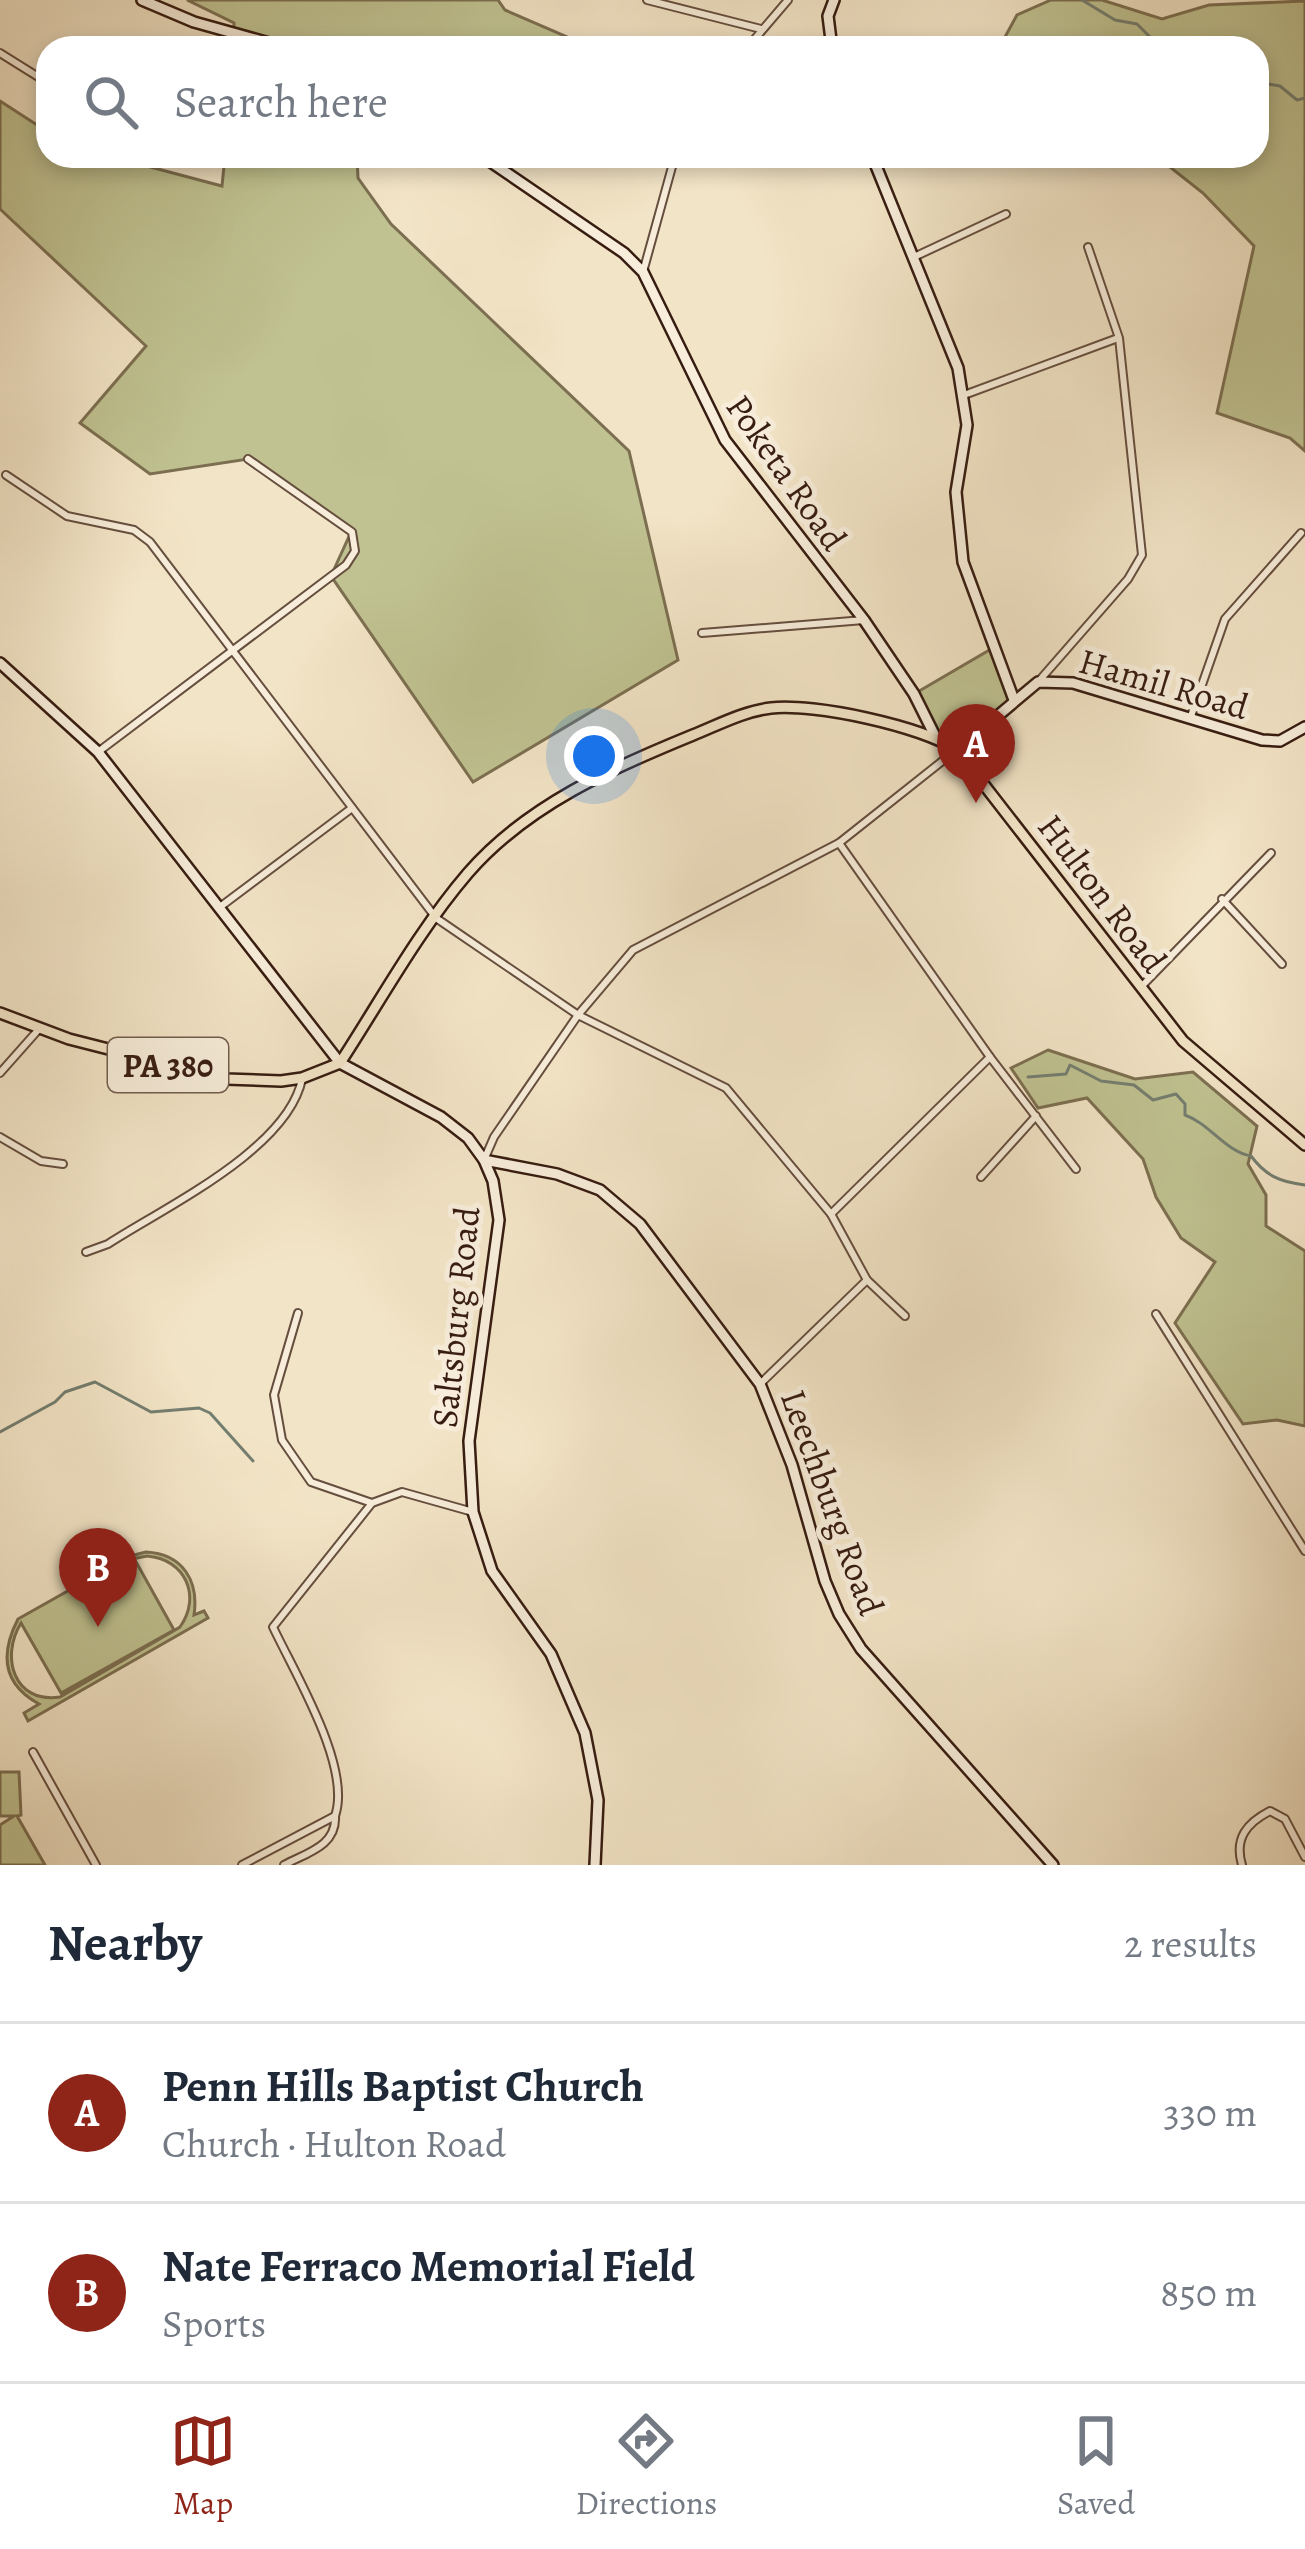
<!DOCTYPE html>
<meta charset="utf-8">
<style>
body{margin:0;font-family:Alegreya,serif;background:#f2f2f3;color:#1f2937}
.you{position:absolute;left:594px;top:756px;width:42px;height:42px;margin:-30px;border:9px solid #fff;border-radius:50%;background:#1a73e8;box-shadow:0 0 0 18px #1a73e833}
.badge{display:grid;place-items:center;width:78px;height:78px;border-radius:50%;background:#8f2418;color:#fff;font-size:39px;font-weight:700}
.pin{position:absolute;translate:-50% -99px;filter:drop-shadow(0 3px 6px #0008)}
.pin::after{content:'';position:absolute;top:63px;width:42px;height:36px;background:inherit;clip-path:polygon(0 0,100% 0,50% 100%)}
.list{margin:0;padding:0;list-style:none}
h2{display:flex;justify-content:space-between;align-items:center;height:156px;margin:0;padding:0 48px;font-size:51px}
h2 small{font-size:39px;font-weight:400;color:#747a83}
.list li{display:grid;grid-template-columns:78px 1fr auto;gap:36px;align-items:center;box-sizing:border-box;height:180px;padding:0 48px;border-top:3px solid #e0e1e3}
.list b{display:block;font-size:45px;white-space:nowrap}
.list p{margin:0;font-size:39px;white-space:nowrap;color:#747a83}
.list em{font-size:39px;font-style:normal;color:#747a83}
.icon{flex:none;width:66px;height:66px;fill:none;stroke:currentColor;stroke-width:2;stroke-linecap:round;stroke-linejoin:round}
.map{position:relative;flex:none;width:1305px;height:1865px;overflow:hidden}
.search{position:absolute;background:#fff;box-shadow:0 6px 18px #0003;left:36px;right:36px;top:36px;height:132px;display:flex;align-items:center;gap:30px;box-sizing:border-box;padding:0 42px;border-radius:36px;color:#747a83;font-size:45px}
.sheet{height:516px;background:#fff}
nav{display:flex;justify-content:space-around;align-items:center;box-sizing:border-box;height:168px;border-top:3px solid #e0e1e3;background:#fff;font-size:33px;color:#747a83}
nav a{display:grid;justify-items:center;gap:6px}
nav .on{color:#8f2418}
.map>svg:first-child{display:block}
.green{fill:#c0c291;stroke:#7c6f51;stroke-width:3;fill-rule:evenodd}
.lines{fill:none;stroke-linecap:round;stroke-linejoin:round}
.stream{stroke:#747e70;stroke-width:3}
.street-casing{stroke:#664e3e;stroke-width:10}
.secondary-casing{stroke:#371c11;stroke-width:14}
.primary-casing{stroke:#371c11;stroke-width:14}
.street{stroke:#f7edda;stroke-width:6}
.secondary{stroke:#f7edda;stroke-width:9}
.primary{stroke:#f2e4c6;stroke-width:9}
.labels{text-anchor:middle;stroke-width:10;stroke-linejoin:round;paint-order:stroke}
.shield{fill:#f7edda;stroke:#715b4d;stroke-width:3}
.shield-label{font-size:33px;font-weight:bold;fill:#371c11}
.street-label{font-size:36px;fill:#371c11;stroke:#f7edda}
</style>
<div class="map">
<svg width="1305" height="1865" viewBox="0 0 1305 1865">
<rect width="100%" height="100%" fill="#f2e4c6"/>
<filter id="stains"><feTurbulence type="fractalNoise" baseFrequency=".00167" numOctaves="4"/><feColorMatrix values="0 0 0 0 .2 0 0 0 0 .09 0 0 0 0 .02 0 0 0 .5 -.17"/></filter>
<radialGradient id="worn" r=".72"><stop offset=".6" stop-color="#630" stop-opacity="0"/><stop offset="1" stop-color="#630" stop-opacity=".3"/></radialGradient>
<g class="green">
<path d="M187 0H498L505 10 579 42 577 48H233L234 23Z"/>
<path d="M1051 0H1102L1162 19 1209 5 1305 1V451L1290 438 1217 413 1254 246 1203 193 1156 156H1257V48H999L1017 15Z"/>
<path d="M0 101 48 132V156H109L222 186 225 156H357L358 178 391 224 629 451 678 660 473 782 331 576 351 532 248 459 150 474 80 423 146 346 0 209Z"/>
<path d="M993 648 1014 700 957 750 936 738 914 694Z"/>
<path d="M1048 1050 1135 1079 1193 1072 1257 1126 1248 1164 1266 1195V1226L1305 1251V1426L1277 1420 1243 1424 1175 1323 1215 1262 1181 1238 1156 1197 1143 1159 1087 1098 1038 1108 1011 1068Z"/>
<path d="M146 1552C183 1554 199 1581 194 1615L204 1611 208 1618 28 1721 24 1713 39 1704C2 1684 0 1654 18 1619L130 1556ZM147 1556C185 1559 202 1596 180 1627L60 1697C14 1704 0 1657 21 1623L61 1693 174 1630 135 1560 77 1592 132 1559Z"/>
<path d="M0 1772H19L21 1815 17 1816 45 1865H0V1825L14 1816H0Z"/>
</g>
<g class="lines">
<g class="stream">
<path d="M1082 0 1115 20 1137 24 1154 41 1185 48"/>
<path d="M1257 82 1280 86 1297 100 1305 98"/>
<path d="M1028 1077 1066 1074 1070 1065 1101 1081 1134 1085 1153 1100 1176 1094 1185 1104V1115C1210 1124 1226 1152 1251 1156 1266 1176 1280 1182 1305 1185"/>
<path d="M0 1432 55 1402 65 1392 95 1382 151 1412 199 1408 210 1413 253 1461"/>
</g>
<defs>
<g id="street">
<path d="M647 0 761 29"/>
<path d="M747 48 788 0"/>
<path d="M0 53 48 83"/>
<path d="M914 257 1006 214"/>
<path d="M643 272 675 156"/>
<path d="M964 395 1118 338"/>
<path d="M6 475 67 516 134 530 150 542 436 918 578 1015 726 1088 831 1214 867 1280 905 1316"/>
<path d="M702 633 864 620"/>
<path d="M1038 682 1128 579 1142 555 1119 338 1088 247"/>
<path d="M1190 719 1225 619 1301 533"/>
<path d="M98 752 346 565 355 551 352 532 248 459"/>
<path d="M839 843 990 1057 1076 1169"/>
<path d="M1222 899 1282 964"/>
<path d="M220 907 352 808"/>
<path d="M1141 987 1271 853"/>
<path d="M0 1073 39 1029"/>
<path d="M0 1137 41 1161 63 1164"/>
<path d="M484 1160 494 1137 578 1015 633 950 839 843 955 751"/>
<path d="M981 1177 1036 1116"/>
<path d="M831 1214 990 1057"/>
<path d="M86 1252 108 1244C165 1207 288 1149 302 1079"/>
<path d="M298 1313 274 1395 282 1440 311 1482 372 1503"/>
<path d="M1156 1314 1305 1551"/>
<path d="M760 1384 867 1280"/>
<path d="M33 1752 96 1865"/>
<path d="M242 1865 335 1816C352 1767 295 1674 273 1627L372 1503 402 1492 473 1512"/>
<path d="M284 1865C306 1853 337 1846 335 1816"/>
<path d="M1242 1865C1234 1838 1247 1823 1270 1811L1285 1819 1305 1857"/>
</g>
<g id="secondary">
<path d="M142 0 194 22 287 48"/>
<path d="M832 48 828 16 834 0"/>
<path d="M482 156 624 253 643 272 725 440 864 620 914 694 936 738"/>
<path d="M872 156 958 368 967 425 956 492 963 562 1014 700"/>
<path d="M0 663 98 752 340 1063 441 1117 468 1138 484 1160 493 1181 499 1220 469 1441 473 1512 492 1571 551 1654 585 1733 598 1800 595 1865"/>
<path d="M957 750 1038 682 1073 683 1262 740 1280 741 1305 727"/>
<path d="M484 1160 557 1174 600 1190 640 1224 760 1384 792 1465 825 1581 839 1614 861 1649 1053 1865"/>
</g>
<path id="primary" d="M0 1013 69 1039 226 1079 281 1081 302 1078 340 1063C381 1000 419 930 468 873 527 805 612 768 693 735 718 725 744 711 771 708 814 703 921 726 957 750L1183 1041 1305 1145"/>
</defs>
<use href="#street" class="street-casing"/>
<use href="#secondary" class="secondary-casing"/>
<use href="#primary" class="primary-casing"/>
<use href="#street" class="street"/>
<use href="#secondary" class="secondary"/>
<use href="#primary" class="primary"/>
</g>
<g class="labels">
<rect class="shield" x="108" y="1038" width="120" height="54" rx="9"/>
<g class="shield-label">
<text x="168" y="1077">PA 380</text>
</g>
<g class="street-label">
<text transform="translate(787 472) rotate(55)" y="13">Poketa Road</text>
<text transform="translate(1164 683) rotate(16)" y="13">Hamil Road</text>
<text transform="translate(1103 893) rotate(53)" y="13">Hulton Road</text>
<text transform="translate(455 1317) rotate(-84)" y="13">Saltsburg Road</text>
<text transform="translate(833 1502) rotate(70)" y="13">Leechburg Road</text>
</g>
</g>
<rect width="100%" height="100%" filter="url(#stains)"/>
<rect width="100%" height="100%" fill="url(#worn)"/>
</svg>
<div class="you"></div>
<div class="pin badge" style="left:976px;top:803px">A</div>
<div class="pin badge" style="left:98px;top:1627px">B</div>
<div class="search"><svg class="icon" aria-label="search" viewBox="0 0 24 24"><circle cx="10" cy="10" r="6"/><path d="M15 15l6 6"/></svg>Search here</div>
</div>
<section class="sheet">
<h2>Nearby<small>2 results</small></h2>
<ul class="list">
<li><span class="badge">A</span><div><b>Penn Hills Baptist Church</b><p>Church · Hulton Road</p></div><em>330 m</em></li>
<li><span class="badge">B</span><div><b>Nate Ferraco Memorial Field</b><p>Sports</p></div><em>850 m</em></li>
</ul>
</section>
<nav>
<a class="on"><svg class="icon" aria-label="map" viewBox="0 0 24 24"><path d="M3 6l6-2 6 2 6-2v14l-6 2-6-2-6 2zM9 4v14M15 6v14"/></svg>Map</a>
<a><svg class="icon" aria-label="directions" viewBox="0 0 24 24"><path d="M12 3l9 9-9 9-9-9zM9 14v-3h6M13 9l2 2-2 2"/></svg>Directions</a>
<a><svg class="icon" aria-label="saved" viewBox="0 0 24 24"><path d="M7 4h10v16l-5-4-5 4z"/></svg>Saved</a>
</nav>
